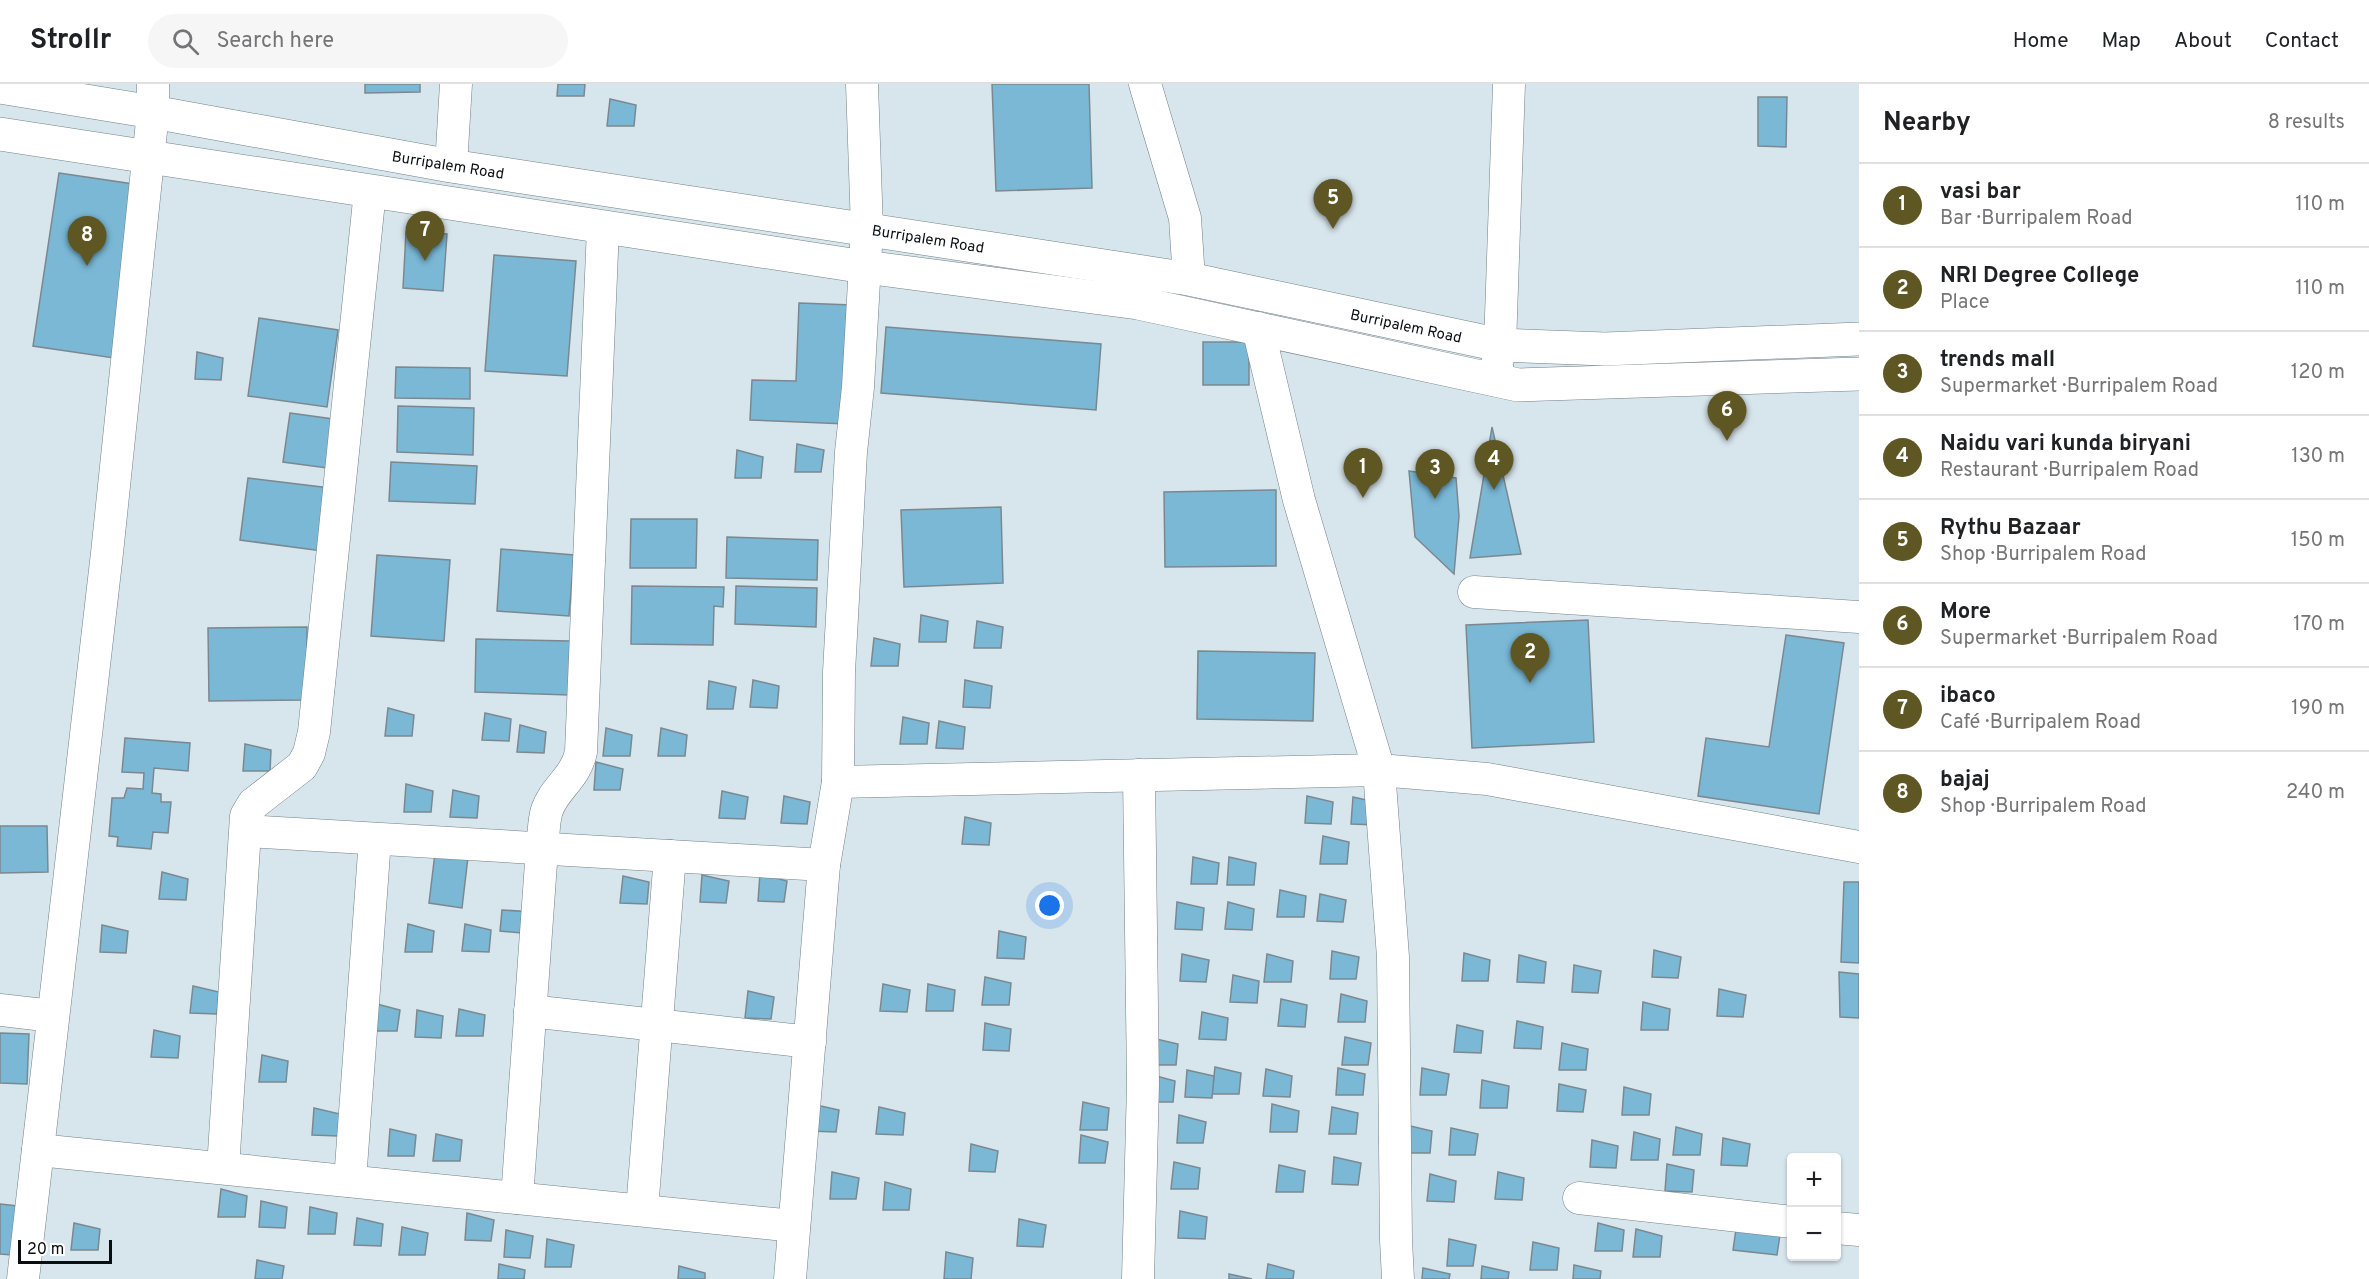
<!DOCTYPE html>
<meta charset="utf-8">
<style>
body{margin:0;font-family:Overpass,sans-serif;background:#f6f6f6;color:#202124}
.controls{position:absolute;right:18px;bottom:18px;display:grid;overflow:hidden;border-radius:6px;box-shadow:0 2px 4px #0004}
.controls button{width:54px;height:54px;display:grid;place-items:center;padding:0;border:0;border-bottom:2px solid #e0e0e0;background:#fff;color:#202124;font:30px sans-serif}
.scale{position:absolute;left:18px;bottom:15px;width:94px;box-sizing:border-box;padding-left:6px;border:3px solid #090e10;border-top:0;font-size:16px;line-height:21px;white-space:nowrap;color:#090e10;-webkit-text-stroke:4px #fff;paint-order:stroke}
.you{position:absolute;left:1050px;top:822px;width:21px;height:21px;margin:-15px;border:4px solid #fff;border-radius:50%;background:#1a73e8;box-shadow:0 0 0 9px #1a73e833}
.badge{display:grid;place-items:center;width:39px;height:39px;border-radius:50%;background:#5f5723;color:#fff;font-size:20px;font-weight:700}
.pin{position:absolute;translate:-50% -50px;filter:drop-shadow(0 2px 3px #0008)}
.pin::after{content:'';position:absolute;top:32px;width:21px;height:18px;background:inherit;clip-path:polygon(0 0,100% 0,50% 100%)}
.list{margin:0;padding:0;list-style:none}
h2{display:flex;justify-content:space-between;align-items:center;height:78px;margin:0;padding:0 24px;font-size:26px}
h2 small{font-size:20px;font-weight:400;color:#757577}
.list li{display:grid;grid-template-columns:39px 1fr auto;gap:18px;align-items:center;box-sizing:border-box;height:84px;padding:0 24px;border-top:2px solid #e0e0e0}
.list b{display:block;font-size:22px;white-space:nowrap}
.list p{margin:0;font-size:20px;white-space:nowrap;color:#757577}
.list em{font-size:20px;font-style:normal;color:#757577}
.icon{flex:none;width:33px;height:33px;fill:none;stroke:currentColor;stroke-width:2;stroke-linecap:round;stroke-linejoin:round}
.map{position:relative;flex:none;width:1859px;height:1195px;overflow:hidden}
header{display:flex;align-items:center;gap:36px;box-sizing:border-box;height:84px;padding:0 30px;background:#fff;border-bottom:2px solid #e0e0e0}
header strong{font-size:28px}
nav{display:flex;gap:33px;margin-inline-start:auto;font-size:21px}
.search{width:420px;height:54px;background:#f6f6f6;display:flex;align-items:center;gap:15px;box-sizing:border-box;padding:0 21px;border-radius:33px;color:#757577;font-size:22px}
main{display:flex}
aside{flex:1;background:#fff}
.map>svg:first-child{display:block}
.building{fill:#7ab8d6;stroke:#7b888f;stroke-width:1.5}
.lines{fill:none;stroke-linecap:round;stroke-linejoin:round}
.minor-casing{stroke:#738087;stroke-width:33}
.secondary-casing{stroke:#738087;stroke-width:34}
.minor{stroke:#fff;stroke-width:32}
.secondary{stroke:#fff;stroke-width:33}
.labels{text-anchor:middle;stroke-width:5;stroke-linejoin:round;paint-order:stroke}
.street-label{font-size:15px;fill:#090e10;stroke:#fff}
</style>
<header>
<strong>Strollr</strong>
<div class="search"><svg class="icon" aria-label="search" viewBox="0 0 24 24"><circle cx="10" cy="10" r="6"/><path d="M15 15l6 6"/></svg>Search here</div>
<nav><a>Home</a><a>Map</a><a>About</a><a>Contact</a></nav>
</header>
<main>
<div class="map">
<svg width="1859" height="1195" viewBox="0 0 1859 1195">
<rect width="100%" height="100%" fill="#d7e5ec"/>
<g class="building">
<path d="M365 0H420V8L365 9Z"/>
<path d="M558 0H585L584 12H557Z"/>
<path d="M992 0H1089L1092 104 996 107Z"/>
<path d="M1758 13H1787L1786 63 1758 62Z"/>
<path d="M610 15 636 21 634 42H607Z"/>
<path d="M59 89 140 101 114 274 33 262Z"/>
<path d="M406 148 447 150 443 207 403 204Z"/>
<path d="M494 171 576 177 567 292 485 287Z"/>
<path d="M799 219 852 221 847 340 750 336 752 296 796 297Z"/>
<path d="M259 234 338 246 327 323 248 312Z"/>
<path d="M886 243 1101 260 1096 326 881 309Z"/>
<rect x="1203" y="258" width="46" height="43"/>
<path d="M197 268 223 274 221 296 195 295Z"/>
<path d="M396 283 470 284V315L395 314Z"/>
<path d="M398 322 474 324 473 371 397 368Z"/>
<path d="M290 329 333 335 327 384 283 378Z"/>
<path d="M1492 343 1521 470 1470 474Z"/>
<path d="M797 360 824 366 821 388H795Z"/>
<path d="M737 366 763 373 761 394H735Z"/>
<path d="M391 378 477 382 475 420 389 417Z"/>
<path d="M1409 387 1456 394 1459 432 1454 490 1415 453Z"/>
<path d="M248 394 330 404 322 467 240 456Z"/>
<path d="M1276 406V482L1165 483 1164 408Z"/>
<path d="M1001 423 1003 499 904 503 901 426Z"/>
<path d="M631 435H697L696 484H630Z"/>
<path d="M727 453 818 456 817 496 726 494Z"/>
<path d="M501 465 574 471 569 532 497 527Z"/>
<path d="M377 471 450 476 444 557 371 552Z"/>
<path d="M632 502 724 503 723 523 714 522 713 561 631 560Z"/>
<path d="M736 502 817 504 816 543 735 540Z"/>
<path d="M921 531 948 537 946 558H919Z"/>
<path d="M1588 536 1594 658 1472 664 1466 541Z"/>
<path d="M977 537 1003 543 1001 564H974Z"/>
<path d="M307 543V616L209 617 208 544Z"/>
<path d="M1786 551 1844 559 1819 730 1698 712 1706 654 1769 663Z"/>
<path d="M874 554 900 560 898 582H871Z"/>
<path d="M476 555 570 557 569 611 475 608Z"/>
<path d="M1198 567 1315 569 1313 637 1197 635Z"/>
<path d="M753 596 779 602 777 624 750 623Z"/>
<path d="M965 596 992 602 990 624 963 623Z"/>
<path d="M709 597 736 603 733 625H707Z"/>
<path d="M388 624 414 631 412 652H385Z"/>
<path d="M485 629 511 635 509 657 482 656Z"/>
<path d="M903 633 929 639 927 660H900Z"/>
<path d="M939 637 965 643 963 665 936 664Z"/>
<path d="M520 641 546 648 544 669 517 668Z"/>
<path d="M606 644 632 651 630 672H603Z"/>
<path d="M661 644 687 651 685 672H658Z"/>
<path d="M125 654 190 659 188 687 154 684 152 709 161 710V718H171L168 749 153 748 151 765 117 762 118 753 109 752 112 714H124L127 704 143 705 144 689 122 688Z"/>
<path d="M245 660 271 666 270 687H243Z"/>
<path d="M596 678 623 685 620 706H594Z"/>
<path d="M406 700 433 707 431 728H404Z"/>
<path d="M453 706 479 712 477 734 450 733Z"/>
<path d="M722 707 748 713 745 735 719 734Z"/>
<path d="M784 712 810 718 807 740 781 739Z"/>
<path d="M1307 712 1333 718 1331 740 1305 739Z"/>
<path d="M1353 713 1380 719 1377 741 1351 740Z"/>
<path d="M965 733 991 739 989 761 962 760Z"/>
<path d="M0 742H47L48 788 0 789Z"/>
<path d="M1323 752 1349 758 1347 780H1320Z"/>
<path d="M435 769 468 773 462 824 429 819Z"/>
<path d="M1193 773 1219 779 1217 800H1191Z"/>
<path d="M1229 773 1256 779 1254 801H1227Z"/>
<path d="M162 788 188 795 186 816 159 815Z"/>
<path d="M760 790 787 797 784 818 758 817Z"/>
<path d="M702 791 729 797 726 819 700 818Z"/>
<path d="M623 792 649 798 647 820 620 819Z"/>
<path d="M1844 798H1859V879L1841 878Z"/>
<path d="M1280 806 1306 812 1304 833H1277Z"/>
<path d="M1320 810 1346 816 1343 838 1317 837Z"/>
<path d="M1177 818 1204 824 1202 846 1175 845Z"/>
<path d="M1228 818 1254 825 1252 846 1225 845Z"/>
<path d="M502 826 534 828 533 850 500 847Z"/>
<path d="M408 840 434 847 432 868H405Z"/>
<path d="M465 840 491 846 489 868 462 867Z"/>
<path d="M102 841 128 847 126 869 100 868Z"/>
<path d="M999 847 1026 853 1024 875 997 874Z"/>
<path d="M1654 866 1681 873 1678 894 1652 893Z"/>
<path d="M1332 867 1359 873 1356 895H1330Z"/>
<path d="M1464 869 1490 876 1488 897H1462Z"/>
<path d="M1182 870 1209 876 1206 898 1180 897Z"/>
<path d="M1267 870 1293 877 1291 898H1264Z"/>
<path d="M1519 871 1546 878 1544 899 1517 898Z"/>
<path d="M1574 881 1601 887 1598 909 1572 908Z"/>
<path d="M1839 888 1859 890V934L1840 933Z"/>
<path d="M1233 891 1259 897 1257 919 1230 918Z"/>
<path d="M985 893 1011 899 1009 921H982Z"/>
<path d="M883 900 910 906 907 928 880 927Z"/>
<path d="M928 900 955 906 953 927H926Z"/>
<path d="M193 902 219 908 217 930 190 929Z"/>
<path d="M1719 905 1746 911 1743 933 1717 932Z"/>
<path d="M748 907 774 913 771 935 745 934Z"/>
<path d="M1341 910 1367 917 1365 938H1338Z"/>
<path d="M1281 915 1307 921 1305 943 1278 942Z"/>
<path d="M1643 918 1670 925 1668 946H1641Z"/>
<path d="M373 919 400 926 397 947H371Z"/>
<path d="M459 925 485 931 483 952H456Z"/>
<path d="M417 926 443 932 441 954 415 953Z"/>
<path d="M1202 928 1228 934 1226 956 1199 955Z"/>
<path d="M1517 937 1543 943 1541 965 1514 964Z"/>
<path d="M985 939 1011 945 1009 967 983 966Z"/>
<path d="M1457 941 1483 947 1481 969 1454 968Z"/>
<path d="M154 946 180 952 178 974 151 973Z"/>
<path d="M0 949 29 950 27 1000 0 999Z"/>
<path d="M1345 953 1371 959 1368 981H1342Z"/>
<path d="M1152 954 1178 960 1176 981H1149Z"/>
<path d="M1562 959 1588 965 1586 986H1559Z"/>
<path d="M262 971 288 977 286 998H259Z"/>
<path d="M1215 983 1241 989 1239 1010H1212Z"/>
<path d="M1338 984 1365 990 1363 1011H1336Z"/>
<path d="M1422 984 1449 990 1446 1011H1420Z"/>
<path d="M1266 985 1292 992 1290 1013 1263 1012Z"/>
<path d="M1187 986 1214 992 1212 1014 1185 1013Z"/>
<path d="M1149 990 1175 997 1173 1018H1147Z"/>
<path d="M1482 996 1509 1002 1507 1024H1480Z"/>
<path d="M1559 1000 1586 1006 1583 1028 1557 1027Z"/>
<path d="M1624 1003 1651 1010 1649 1031H1622Z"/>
<path d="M1083 1018 1109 1024 1107 1046H1080Z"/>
<path d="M812 1020 839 1026 836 1048 810 1047Z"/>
<path d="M1272 1020 1299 1027 1297 1048H1270Z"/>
<path d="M879 1023 905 1029 903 1051 876 1050Z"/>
<path d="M1332 1023 1358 1029 1356 1050H1329Z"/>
<path d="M314 1024 340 1030 338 1052 312 1051Z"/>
<path d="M1179 1031 1206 1038 1203 1059H1177Z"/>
<path d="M1406 1041 1432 1047 1430 1069H1403Z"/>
<path d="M1676 1043 1702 1050 1700 1071H1673Z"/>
<path d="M1451 1044 1478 1050 1475 1071H1449Z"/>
<path d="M390 1045 416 1051 414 1072H388Z"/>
<path d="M1634 1048 1660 1055 1658 1076H1631Z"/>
<path d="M436 1050 462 1056 460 1077H433Z"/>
<path d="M1081 1051 1108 1058 1105 1079H1079Z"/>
<path d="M1723 1054 1750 1060 1747 1082 1721 1081Z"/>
<path d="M1592 1056 1618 1062 1616 1084 1590 1083Z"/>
<path d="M971 1060 998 1067 995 1088 969 1087Z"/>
<path d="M1334 1073 1361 1079 1358 1101 1332 1100Z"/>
<path d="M1174 1078 1200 1084 1198 1105H1171Z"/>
<path d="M1667 1080 1694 1086 1692 1108 1665 1107Z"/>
<path d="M1279 1081 1305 1087 1303 1108H1276Z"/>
<path d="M832 1088 859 1094 856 1115H830Z"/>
<path d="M1498 1088 1524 1094 1522 1116 1495 1115Z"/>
<path d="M1430 1090 1456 1097 1454 1118 1427 1117Z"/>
<path d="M885 1098 911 1105 909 1126H883Z"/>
<path d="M221 1105 247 1112 245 1133H218Z"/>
<path d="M261 1117 287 1123 285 1144 259 1143Z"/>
<path d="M0 1120 27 1123 23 1172 0 1170Z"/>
<path d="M310 1123 337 1129 335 1150H308Z"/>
<path d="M1180 1127 1207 1133 1205 1155 1178 1154Z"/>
<path d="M467 1129 494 1136 491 1157 465 1156Z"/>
<path d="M357 1134 383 1140 381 1162 354 1161Z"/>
<path d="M1019 1135 1046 1141 1043 1163 1017 1162Z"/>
<path d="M1737 1138 1781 1144 1777 1171 1733 1166Z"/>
<path d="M74 1139 100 1145 98 1166H71Z"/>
<path d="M1598 1139 1624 1146 1622 1167H1595Z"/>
<path d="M402 1143 428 1149 425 1171H399Z"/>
<path d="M1636 1145 1662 1152 1660 1173H1633Z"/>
<path d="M506 1146 533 1152 530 1174 504 1173Z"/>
<path d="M547 1155 574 1161 571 1183H545Z"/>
<path d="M1449 1155 1476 1161 1473 1182H1447Z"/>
<path d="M1533 1158 1559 1164 1557 1186H1530Z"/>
<path d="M946 1168 973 1174 971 1195H944Z"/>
<path d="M257 1176 284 1182 282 1195H255Z"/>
<path d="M499 1180 525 1186 524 1195H498Z"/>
<path d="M1268 1180 1294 1187 1293 1195H1266Z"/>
<path d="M1574 1181 1601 1187 1600 1195H1573Z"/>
<path d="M679 1182 705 1189V1195H678Z"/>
<path d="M1482 1182 1509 1188 1508 1195H1481Z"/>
<path d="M1423 1184 1450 1190 1449 1195H1422Z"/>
<path d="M1229 1190 1252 1195H1229Z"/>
</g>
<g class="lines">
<defs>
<g id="minor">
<path d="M1145 0 1185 134 1189 195"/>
<path d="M451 82 456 0"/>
<path d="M1258 244 1299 416 1379 686 1393 873 1396 1156 1398 1195"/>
<path d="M1496 288 1500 261 1509 0"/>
<path d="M1474 508 1859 533"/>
<path d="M838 698 1379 686 1487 695 1859 763"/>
<path d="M246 747 824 781"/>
<path d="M0 926 53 932"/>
<path d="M530 927 810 958"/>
<path d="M38 1066 794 1142"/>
<path d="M223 1084 246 732 253 720 302 682 309 669 314 648 370 107"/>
<path d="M350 1097 375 755"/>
<path d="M517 1114 542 765C544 753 543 738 547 726 555 703 575 695 581 668L603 144"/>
<path d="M1579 1114 1792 1138"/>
<path d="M642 1126 670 772"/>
<path d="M1836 1144 1859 1146"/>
<path d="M23 1195 107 469 153 28V0"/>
<path d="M790 1195 824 781 838 698 839 588 851 368 858 303 867 145 862 0"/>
<path d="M1138 1195 1143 1000 1139 691"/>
</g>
<g id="secondary">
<path d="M0 3 153 28 451 82 1189 195 1500 261 1605 265 1859 255"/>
<path d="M0 50 865 183 1138 219 1518 301 1859 290"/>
</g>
</defs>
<use href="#minor" class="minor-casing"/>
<use href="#secondary" class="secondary-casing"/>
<use href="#minor" class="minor"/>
<use href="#secondary" class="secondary"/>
</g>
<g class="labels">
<g class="street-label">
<text transform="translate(448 81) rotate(9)" y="5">Burripalem Road</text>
<text transform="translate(928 155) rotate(9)" y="5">Burripalem Road</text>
<text transform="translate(1406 242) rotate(12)" y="5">Burripalem Road</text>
</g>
</g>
</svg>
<div class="controls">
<button>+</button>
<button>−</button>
</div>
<div class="scale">20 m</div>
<div class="you"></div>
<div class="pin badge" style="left:1363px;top:414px">1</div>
<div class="pin badge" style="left:1530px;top:599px">2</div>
<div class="pin badge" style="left:1435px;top:415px">3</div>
<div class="pin badge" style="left:1494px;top:406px">4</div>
<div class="pin badge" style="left:1333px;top:145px">5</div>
<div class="pin badge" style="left:1727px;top:357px">6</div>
<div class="pin badge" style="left:425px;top:177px">7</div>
<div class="pin badge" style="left:87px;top:182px">8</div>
</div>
<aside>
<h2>Nearby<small>8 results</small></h2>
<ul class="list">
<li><span class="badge">1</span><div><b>vasi bar</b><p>Bar · Burripalem Road</p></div><em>110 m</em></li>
<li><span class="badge">2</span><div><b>NRI Degree College</b><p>Place</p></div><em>110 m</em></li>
<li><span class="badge">3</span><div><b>trends mall</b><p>Supermarket · Burripalem Road</p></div><em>120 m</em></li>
<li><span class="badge">4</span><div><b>Naidu vari kunda biryani</b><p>Restaurant · Burripalem Road</p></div><em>130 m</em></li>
<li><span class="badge">5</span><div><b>Rythu Bazaar</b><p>Shop · Burripalem Road</p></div><em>150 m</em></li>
<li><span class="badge">6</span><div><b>More</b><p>Supermarket · Burripalem Road</p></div><em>170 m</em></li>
<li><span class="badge">7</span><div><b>ibaco</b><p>Café · Burripalem Road</p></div><em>190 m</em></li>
<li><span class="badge">8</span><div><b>bajaj</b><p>Shop · Burripalem Road</p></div><em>240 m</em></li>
</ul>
</aside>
</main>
